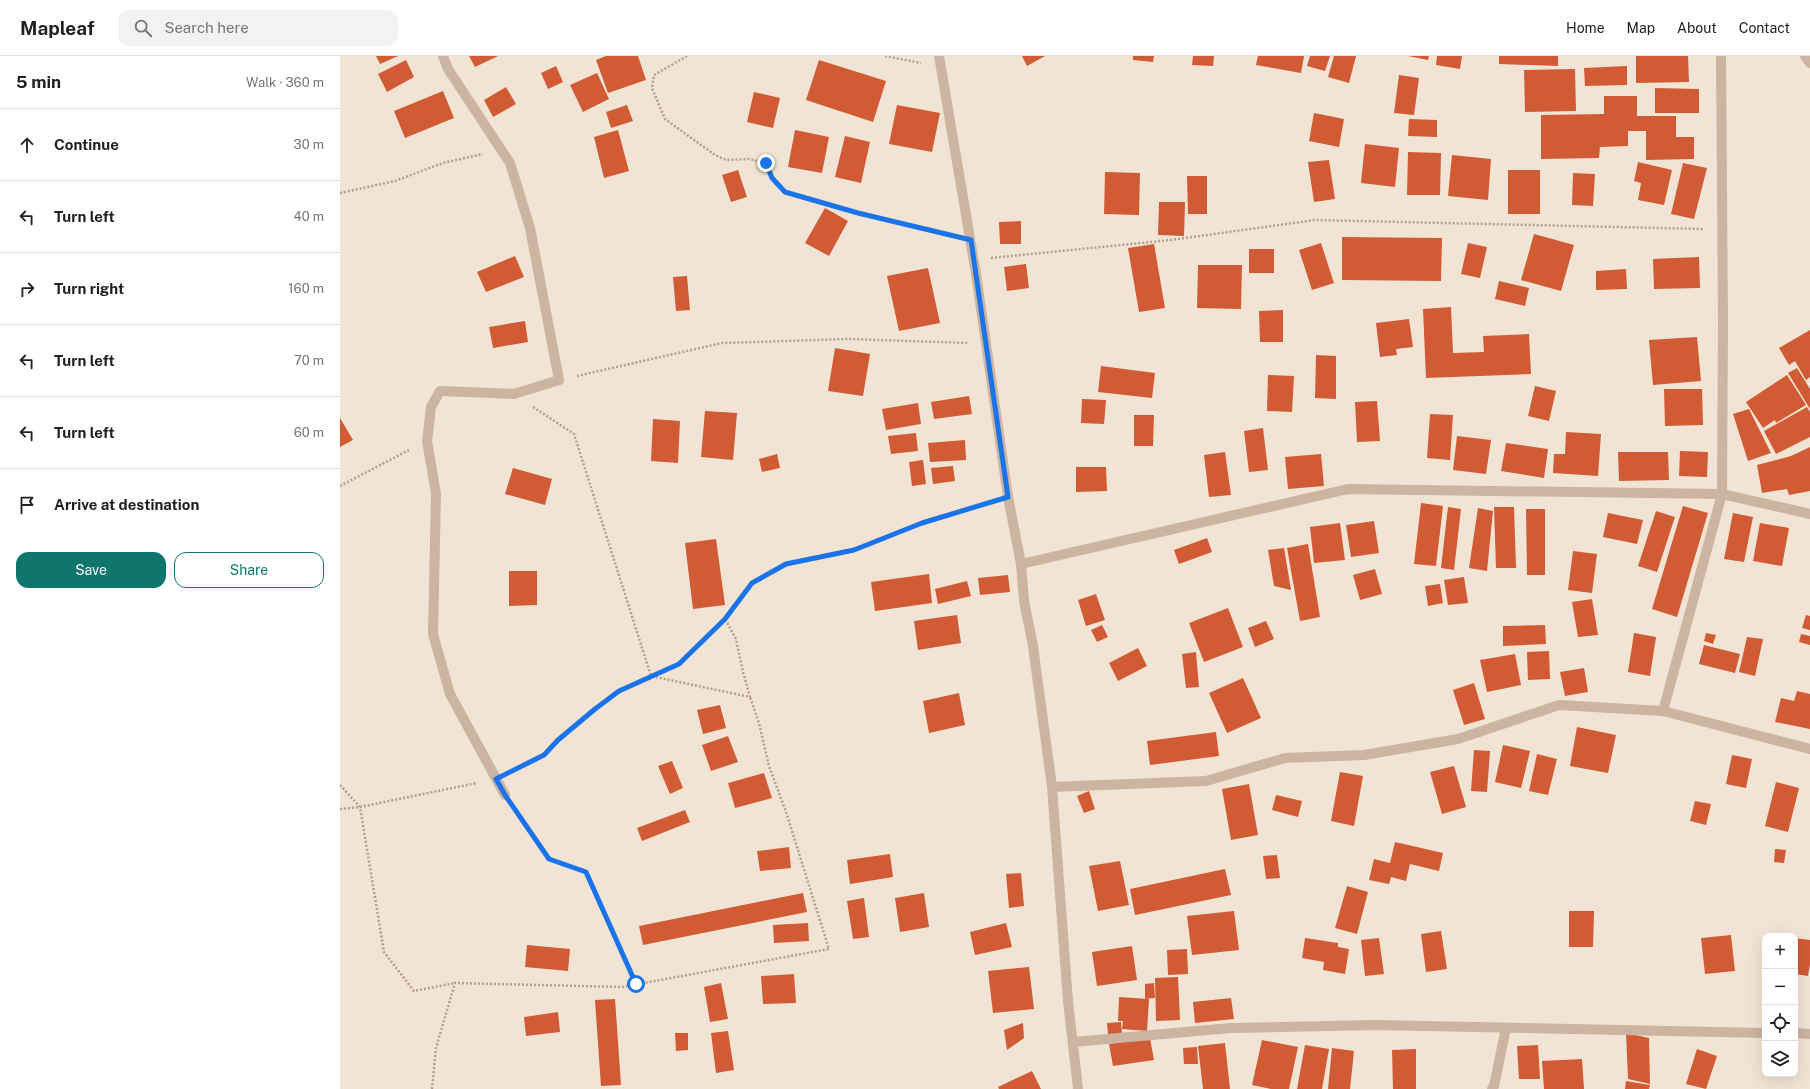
<!DOCTYPE html>
<meta charset="utf-8">
<style>
body{margin:0;font-family:"Public Sans",sans-serif;background:#f2f2f2;color:#202124}
.controls{position:absolute;right:12px;bottom:12px;display:grid;overflow:hidden;border-radius:8px;box-shadow:0 4px 16px #0002}
.controls button{width:36px;height:36px;display:grid;place-items:center;padding:0;border:0;border-bottom:1px solid #e0e0e0;background:#fff;color:#202124;font:20px sans-serif}
.stop{position:absolute;width:12px;height:12px;margin:-9px;border:3px solid #1a73e8;border-radius:50%;background:#fff}
.stop.end{background:#1a73e8;border-color:#fff;box-shadow:0 1px 4px #0008}
.list{margin:0;padding:0;list-style:none}
h2{display:flex;justify-content:space-between;align-items:center;height:52px;margin:0;padding:0 16px;font-size:17px}
h2 small{font-size:13px;font-weight:400;color:#757577}
.list li{display:grid;grid-template-columns:26px 1fr auto;gap:12px;align-items:center;box-sizing:border-box;height:72px;padding:0 16px;border-top:1px solid #e0e0e0}
.list b{display:block;font-size:15px;white-space:nowrap}
.list em{font-size:13px;font-style:normal;color:#757577}
.actions{display:flex;gap:8px;padding:12px 16px}
.actions a{flex:1;padding:9px 0;border:1px solid #0f766e;border-radius:12px;text-align:center;font-size:14px;color:#0f766e}
.actions .main{background:#0f766e;color:#fff}
.icon{flex:none;width:22px;height:22px;fill:none;stroke:currentColor;stroke-width:2;stroke-linecap:round;stroke-linejoin:round}
.map{position:relative;flex:none;width:1470px;height:1033px;overflow:hidden}
header{display:flex;align-items:center;gap:24px;box-sizing:border-box;height:56px;padding:0 20px;background:#fff;border-bottom:1px solid #e0e0e0}
header strong{font-size:19px}
nav{display:flex;gap:22px;margin-inline-start:auto;font-size:14px}
.search{width:280px;height:36px;background:#f2f2f2;display:flex;align-items:center;gap:10px;box-sizing:border-box;padding:0 14px;border-radius:12px;color:#757577;font-size:15px}
main{display:flex}
aside{flex:1;background:#fff}
.map>svg:first-child{display:block}
.building{fill:#d15b34}
.lines{fill:none;stroke-linecap:round;stroke-linejoin:round}
.path{stroke:#b79d8a;stroke-width:2.5;stroke-dasharray:2 2;stroke-linecap:butt}
.minor{stroke:#cbb4a0;stroke-width:10}
.route{stroke:#1a73e8;stroke-width:5}
</style>
<header>
<strong>Mapleaf</strong>
<div class="search"><svg class="icon" aria-label="search" viewBox="0 0 24 24"><circle cx="10" cy="10" r="6"/><path d="M15 15l6 6"/></svg>Search here</div>
<nav><a>Home</a><a>Map</a><a>About</a><a>Contact</a></nav>
</header>
<main>
<aside>
<h2>5 min<small>Walk · 360 m</small></h2>
<ul class="list">
<li><svg class="icon" aria-label="ahead" viewBox="0 0 24 24"><path d="M12 20V5M6 11l6-6 6 6"/></svg><div><b>Continue</b></div><em>30 m</em></li>
<li><svg class="icon" aria-label="left" viewBox="0 0 24 24"><path d="M17 20v-9H6M10 6l-5 5 5 5"/></svg><div><b>Turn left</b></div><em>40 m</em></li>
<li><svg class="icon" aria-label="right" viewBox="0 0 24 24"><path d="M7 20v-9h11M14 6l5 5-5 5"/></svg><div><b>Turn right</b></div><em>160 m</em></li>
<li><svg class="icon" aria-label="left" viewBox="0 0 24 24"><path d="M17 20v-9H6M10 6l-5 5 5 5"/></svg><div><b>Turn left</b></div><em>70 m</em></li>
<li><svg class="icon" aria-label="left" viewBox="0 0 24 24"><path d="M17 20v-9H6M10 6l-5 5 5 5"/></svg><div><b>Turn left</b></div><em>60 m</em></li>
<li><svg class="icon" aria-label="arrive" viewBox="0 0 24 24"><path d="M6 21V4h12l-3 4 3 4H6"/></svg><div><b>Arrive at destination</b></div></li>
</ul>
<div class="actions"><a class="main">Save</a><a>Share</a></div>
</aside>
<div class="map">
<svg width="1470" height="1033" viewBox="0 0 1470 1033">
<rect width="100%" height="100%" fill="#f2e4d4"/>
<g class="building">
<path d="M36 0H58L40 8Z"/>
<path d="M129 0H158L135 11Z"/>
<path d="M266 0H298L306 24 268 37 256 4Z"/>
<path d="M682 0H705L687 10Z"/>
<path d="M793 0H814L813 6 793 4Z"/>
<path d="M853 0H874L873 10 852 9Z"/>
<path d="M918 0H964L961 17 916 9Z"/>
<path d="M970 0H990L985 15 967 10Z"/>
<path d="M994 0H1016L1009 27 988 21Z"/>
<path d="M1068 0H1089L1088 4Z"/>
<path d="M1097 0H1122L1120 13 1096 9Z"/>
<path d="M1159 0H1218V10L1159 8Z"/>
<path d="M1296 0H1348L1349 26 1296 27Z"/>
<path d="M66 4 74 21 47 36 38 18Z"/>
<path d="M479 4 546 25 533 66 466 44Z"/>
<path d="M216 10 223 26 208 33 201 17Z"/>
<path d="M1287 10V29L1245 30 1244 12Z"/>
<path d="M1235 13 1236 55 1185 56 1184 14Z"/>
<path d="M257 17 269 43 243 56 230 29Z"/>
<path d="M1059 19 1079 22 1074 59 1054 57Z"/>
<path d="M166 31 176 48 153 61 144 44Z"/>
<path d="M1315 32 1359 33V57H1315Z"/>
<path d="M103 35 114 62 65 82 54 55Z"/>
<path d="M414 36 440 42 433 72 407 66Z"/>
<path d="M1264 40H1297V60H1336V81H1354V103L1306 104V75H1288V90L1260 91 1259 102 1201 103V59L1264 58Z"/>
<path d="M287 49 293 65 271 72 266 56Z"/>
<path d="M557 49 600 57 592 96 549 88Z"/>
<path d="M974 57 1004 63 999 91 969 85Z"/>
<path d="M1069 63 1097 64V81L1068 80Z"/>
<path d="M278 74 289 115 264 122 254 81Z"/>
<path d="M455 74 489 81 482 117 448 111Z"/>
<path d="M505 80 530 86 521 127 495 121Z"/>
<path d="M1025 88 1059 92 1055 131 1021 127Z"/>
<path d="M1068 96 1101 97 1100 139H1067Z"/>
<path d="M1112 99 1151 103 1148 144 1108 140Z"/>
<path d="M989 104 995 143 974 146 968 106Z"/>
<path d="M1298 106 1332 114 1324 149 1298 144 1301 127 1294 125Z"/>
<path d="M1343 107 1367 112 1354 163 1331 158Z"/>
<path d="M398 114 407 141 391 146 382 119Z"/>
<rect x="1168" y="114" width="32" height="44"/>
<path d="M765 116 800 117 799 159 764 158Z"/>
<path d="M1233 117 1255 118 1253 150 1232 149Z"/>
<path d="M847 120H867V158H848Z"/>
<path d="M819 146H845L844 180 818 179Z"/>
<path d="M485 152 508 165 489 200 465 187Z"/>
<path d="M681 165V188H660L659 166Z"/>
<path d="M1194 178 1234 189 1221 235 1181 224Z"/>
<path d="M1002 181 1102 182 1101 225 1002 224Z"/>
<path d="M981 187 994 227 972 234 959 194Z"/>
<path d="M1128 187 1147 191 1140 222 1121 218Z"/>
<path d="M814 188 825 252 799 256 788 192Z"/>
<rect x="909" y="193" width="25" height="24"/>
<path d="M175 200 184 221 146 236 137 216Z"/>
<path d="M1359 201 1360 232 1314 233 1313 203Z"/>
<path d="M686 208 689 232 667 235 664 211Z"/>
<path d="M858 209H902L901 253 857 252Z"/>
<path d="M588 212 600 267 559 275 547 220Z"/>
<path d="M1286 213 1287 233 1256 234V215Z"/>
<path d="M347 220 350 254 336 255 333 221Z"/>
<path d="M1159 225 1189 232 1185 250 1155 243Z"/>
<path d="M1111 251 1113 297 1144 296 1143 280 1189 278 1191 318 1086 322 1083 253Z"/>
<path d="M943 254V286H920L919 255Z"/>
<path d="M1069 263 1073 291 1056 293 1057 299 1040 301 1036 267Z"/>
<path d="M185 265 188 286 153 292 149 271Z"/>
<path d="M1470 274V321L1466 324 1455 305 1449 309 1439 292Z"/>
<path d="M1357 281 1361 325 1313 329 1309 284Z"/>
<path d="M495 292 530 298 523 340 488 335Z"/>
<path d="M976 299 996 300V343L975 342Z"/>
<path d="M761 310 815 317 812 342 758 336Z"/>
<path d="M1457 312 1470 333V353L1448 317Z"/>
<path d="M928 319 954 320 952 356 927 355Z"/>
<path d="M1447 319 1466 349 1436 367 1435 364 1423 372 1406 346Z"/>
<path d="M1195 330 1216 335 1209 365 1188 360Z"/>
<path d="M1324 333H1362L1363 369 1325 370Z"/>
<path d="M629 340 632 358 594 363 591 346Z"/>
<path d="M742 343 766 344 764 368 741 367Z"/>
<path d="M1037 345 1040 385 1017 386 1015 346Z"/>
<path d="M578 347 581 368 546 374 542 353Z"/>
<path d="M1467 351 1470 356V381L1436 398 1424 375Z"/>
<path d="M1409 353 1431 397 1408 405 1393 358Z"/>
<path d="M365 355 397 357 393 404 361 401Z"/>
<path d="M1090 358 1113 359 1110 404 1087 402Z"/>
<path d="M794 359H814L813 390H794Z"/>
<path d="M0 362 13 384 0 391Z"/>
<path d="M313 363 340 365 338 407 311 405Z"/>
<path d="M923 372 928 414 909 416 904 375Z"/>
<path d="M1226 376 1261 378 1258 420 1213 417 1214 398H1225Z"/>
<path d="M576 377 578 395 551 398 548 380Z"/>
<path d="M1117 380 1151 384 1146 418 1113 414Z"/>
<path d="M625 384 626 404 590 406 588 387Z"/>
<path d="M1166 387 1208 393 1204 422 1161 415Z"/>
<path d="M1470 391V435L1449 439 1447 433 1422 437 1417 409 1451 400Z"/>
<path d="M1340 395 1368 396 1367 421 1339 420Z"/>
<path d="M885 396 891 439 869 441 864 399Z"/>
<path d="M1278 396H1328L1329 424 1279 425Z"/>
<path d="M437 398 440 412 422 416 419 403Z"/>
<path d="M981 398 984 430 948 433 945 401Z"/>
<path d="M583 404 586 428 572 430 569 406Z"/>
<path d="M613 410 615 425 593 428 591 412Z"/>
<path d="M736 411H766L767 435 736 436Z"/>
<path d="M173 412 212 423 205 449 165 438Z"/>
<path d="M1081 447 1103 450 1096 510 1074 508Z"/>
<path d="M1343 450 1368 457 1337 561 1312 553Z"/>
<path d="M1108 451 1121 453 1114 514 1101 512Z"/>
<path d="M1154 451H1174L1176 512H1156Z"/>
<path d="M1138 452 1153 455 1147 515 1129 512Z"/>
<path d="M1186 453H1205V519H1187Z"/>
<path d="M1316 455 1335 461 1317 516 1298 510Z"/>
<path d="M1268 457 1303 464 1297 488 1263 481Z"/>
<path d="M1393 457 1413 461 1404 506 1384 503Z"/>
<path d="M1034 465 1039 497 1011 501 1006 469Z"/>
<path d="M1000 467 1005 504 974 507 970 471Z"/>
<path d="M1420 467 1449 472 1442 510 1413 505Z"/>
<path d="M867 482 872 496 839 508 834 494Z"/>
<path d="M376 483 385 549 353 553 345 487Z"/>
<path d="M968 488 980 561 960 565 947 492Z"/>
<path d="M944 492 951 534 934 530 928 494Z"/>
<path d="M1233 495 1257 498 1252 537 1228 534Z"/>
<path d="M1035 513 1042 538 1020 544 1013 519Z"/>
<path d="M169 515H197V549L169 550Z"/>
<path d="M589 518 592 547 535 555 531 526Z"/>
<path d="M668 519 670 536 640 539 638 522Z"/>
<path d="M1124 521 1128 547 1108 549 1104 524Z"/>
<path d="M627 525 631 540 598 548 595 533Z"/>
<path d="M1100 528 1103 547 1088 550 1085 530Z"/>
<path d="M756 538 765 564 746 570 738 544Z"/>
<path d="M1252 543 1258 579 1238 581 1232 546Z"/>
<path d="M888 552 903 591 864 606 849 567Z"/>
<path d="M617 559 621 587 578 594 574 565Z"/>
<path d="M1466 559 1470 560V574L1462 572Z"/>
<path d="M926 565 934 583 915 591 908 572Z"/>
<path d="M762 569 768 581 757 586 751 574Z"/>
<path d="M1205 569 1206 588 1163 590V570Z"/>
<path d="M1294 577 1316 581 1310 620 1288 616Z"/>
<path d="M1366 577 1376 579 1373 588 1364 585Z"/>
<path d="M1461 578 1470 580V589L1459 586Z"/>
<path d="M1407 581 1423 583 1415 620 1399 616Z"/>
<path d="M1364 589 1400 598 1395 617 1359 608Z"/>
<path d="M798 592 807 610 778 625 769 607Z"/>
<path d="M1209 595 1210 623 1188 624 1187 596Z"/>
<path d="M856 596 859 631 846 632 842 598Z"/>
<path d="M1175 598 1181 629 1147 636 1140 604Z"/>
<path d="M1244 612 1248 636 1225 640 1220 616Z"/>
<path d="M903 622 921 662 887 677 869 637Z"/>
<path d="M1134 627 1145 663 1124 669 1113 634Z"/>
<path d="M1457 635 1470 638V673L1435 666 1441 642 1454 645Z"/>
<path d="M619 637 625 669 589 677 583 645Z"/>
<path d="M380 649 386 672 363 678 357 654Z"/>
<path d="M1237 671 1276 679 1268 717 1230 710Z"/>
<path d="M876 676 879 700 810 709 807 685Z"/>
<path d="M388 680 398 706 371 715 362 689Z"/>
<path d="M1163 689 1190 695 1181 732 1155 726Z"/>
<path d="M1134 694 1150 695 1147 736 1131 735Z"/>
<path d="M1197 698 1217 703 1208 739 1189 735Z"/>
<path d="M1392 699 1412 703 1406 732 1386 728Z"/>
<path d="M332 705 343 732 330 738 318 710Z"/>
<path d="M1114 710 1126 751 1102 758 1090 716Z"/>
<path d="M1000 716 1023 720 1014 770 991 765Z"/>
<path d="M424 717 432 742 395 752 388 727Z"/>
<path d="M1436 726 1459 732 1448 776 1425 770Z"/>
<path d="M909 728 918 779 891 784 882 733Z"/>
<path d="M749 735 755 753 744 757 737 740Z"/>
<path d="M936 739 962 745 958 761 932 754Z"/>
<path d="M1355 745 1371 748 1366 769 1350 765Z"/>
<path d="M345 754 350 766 302 785 297 772Z"/>
<path d="M1055 786 1103 797 1099 815 1070 808 1066 825 1051 821 1049 828 1029 824 1034 803 1050 807Z"/>
<path d="M449 791 451 812 420 815 417 795Z"/>
<path d="M1435 793 1446 794 1444 807 1434 806Z"/>
<path d="M550 798 553 821 510 828 507 804Z"/>
<path d="M937 799 940 822 926 823 923 800Z"/>
<path d="M780 805 789 849 758 855 749 810Z"/>
<path d="M885 813 891 839 795 859 790 833Z"/>
<path d="M681 817 684 850 669 852 666 818Z"/>
<path d="M1007 830 1028 836 1017 878 995 872Z"/>
<path d="M463 837 467 856 303 889 299 870Z"/>
<path d="M584 837 589 871 560 876 555 842Z"/>
<path d="M524 842 529 881 513 883 507 845Z"/>
<path d="M894 855 899 894 852 899 847 860Z"/>
<path d="M1229 855H1254L1253 891H1229Z"/>
<path d="M468 867 469 885 434 887 433 869Z"/>
<path d="M666 867 672 891 635 899 630 876Z"/>
<path d="M1101 875 1107 913 1086 916 1081 878Z"/>
<path d="M1391 879 1395 915 1365 918 1361 882Z"/>
<path d="M965 882 998 887V891L1009 893 1005 918 983 914 984 906 962 902Z"/>
<path d="M1039 882 1044 918 1025 920 1021 884Z"/>
<path d="M1455 882 1470 884V908L1468 920 1455 918Z"/>
<path d="M187 889 230 893 228 915 185 911Z"/>
<path d="M792 890 797 924 757 930 752 896Z"/>
<path d="M847 893 848 918 828 919 827 894Z"/>
<path d="M689 911 694 953 653 957 648 915Z"/>
<path d="M454 918 456 947 423 948 421 920Z"/>
<path d="M838 921 840 964 816 965 815 922Z"/>
<path d="M381 927 388 963 370 966 364 931Z"/>
<path d="M814 927 815 942 805 943V928Z"/>
<path d="M779 941 809 943 807 975 782 973 783 965H778Z"/>
<path d="M891 942 894 963 855 967 853 946Z"/>
<path d="M275 943 281 1029 261 1030 255 944Z"/>
<path d="M218 956 220 976 186 980 184 961Z"/>
<path d="M781 966 782 978H768L767 967Z"/>
<path d="M683 967 684 982 667 994 664 974Z"/>
<path d="M388 975 394 1014 376 1017 371 977Z"/>
<path d="M335 977H348V994L336 995Z"/>
<path d="M1286 977 1309 982 1310 1028 1288 1023Z"/>
<path d="M810 982 814 1004 773 1010 769 988Z"/>
<path d="M922 984 958 991 949 1033H931L912 1029Z"/>
<path d="M885 987 890 1033H863L858 990Z"/>
<path d="M965 989 989 993 982 1033H957Z"/>
<path d="M1198 989 1200 1023H1179L1177 990Z"/>
<path d="M857 991 858 1008H844L843 992Z"/>
<path d="M992 992 1014 995 1010 1033H988Z"/>
<path d="M1076 993V1033H1053L1052 994Z"/>
<path d="M1357 993 1377 1000 1366 1033 1346 1028Z"/>
<path d="M1242 1003 1244 1033H1204L1202 1005Z"/>
<path d="M692 1015 701 1033H659L658 1031Z"/>
<path d="M1286 1025 1310 1029 1309 1033H1285Z"/>
</g>
<g class="lines">
<g class="path">
<path d="M347 0 314 19 312 32 325 63 375 99 386 104 409 103 426 107 431 122 445 136 519 157 610 179"/>
<path d="M545 0 581 7"/>
<path d="M0 137 55 125 103 107 143 98"/>
<path d="M651 202 831 184 975 164 1363 173"/>
<path d="M237 320 382 287 508 283 628 287"/>
<path d="M193 351 234 378 311 620 410 641 403 616 396 583 385 563"/>
<path d="M0 430 69 394"/>
<path d="M172 715 204 699 218 684 255 653 279 635 339 608 385 563 412 527 446 508 514 493 582 467 650 446"/>
<path d="M0 729 20 751 44 896 74 935 115 927"/>
<path d="M0 753 20 751 137 727"/>
<path d="M174 753 209 803 246 816 296 928"/>
<path d="M92 1033 96 992 115 927 282 931 489 893 446 756 429 710 419 667 410 641"/>
</g>
<g class="minor">
<path d="M103 0 108 13 170 107 190 172 219 324 174 338 100 335 91 351 87 385 96 438 93 578 110 638 165 739"/>
<path d="M599 0 636 218 668 441 681 508 684 545 693 590 712 731 728 945 738 1033"/>
<path d="M1465 0 1470 7"/>
<path d="M681 508 1008 433 1382 438 1470 458"/>
<path d="M1323 655 1382 438 1383 267 1381 0"/>
<path d="M712 731 866 725 945 702 1024 699 1118 683 1219 649 1323 655 1470 693"/>
<path d="M1455 977 1470 978"/>
<path d="M733 986 891 972 1034 969 1425 977"/>
<path d="M1152 1033 1154 1030 1166 972"/>
</g>
</g>
<g class="lines">
<path class="route" d="M296 928 246 816 209 803 165 739 156 723 204 699 218 684 255 653 279 635 339 608 385 563 412 527 446 508 514 494 582 467 668 441 631 184 518 157 445 136 432 122 426 107"/>
</g>
</svg>
<div class="controls">
<button>+</button>
<button>−</button>
<button><svg class="icon" aria-label="locate" viewBox="0 0 24 24"><circle cx="12" cy="12" r="6"/><path d="M12 2v4M12 18v4M2 12h4M18 12h4"/></svg></button>
<button><svg class="icon" aria-label="layers" viewBox="0 0 24 24"><path d="M12 4l9 5-9 5-9-5zM3 14l9 5 9-5"/></svg></button>
</div>
<div class="stop" style="left:296px;top:928px"></div>
<div class="stop end" style="left:426px;top:107px"></div>
</div>
</main>
